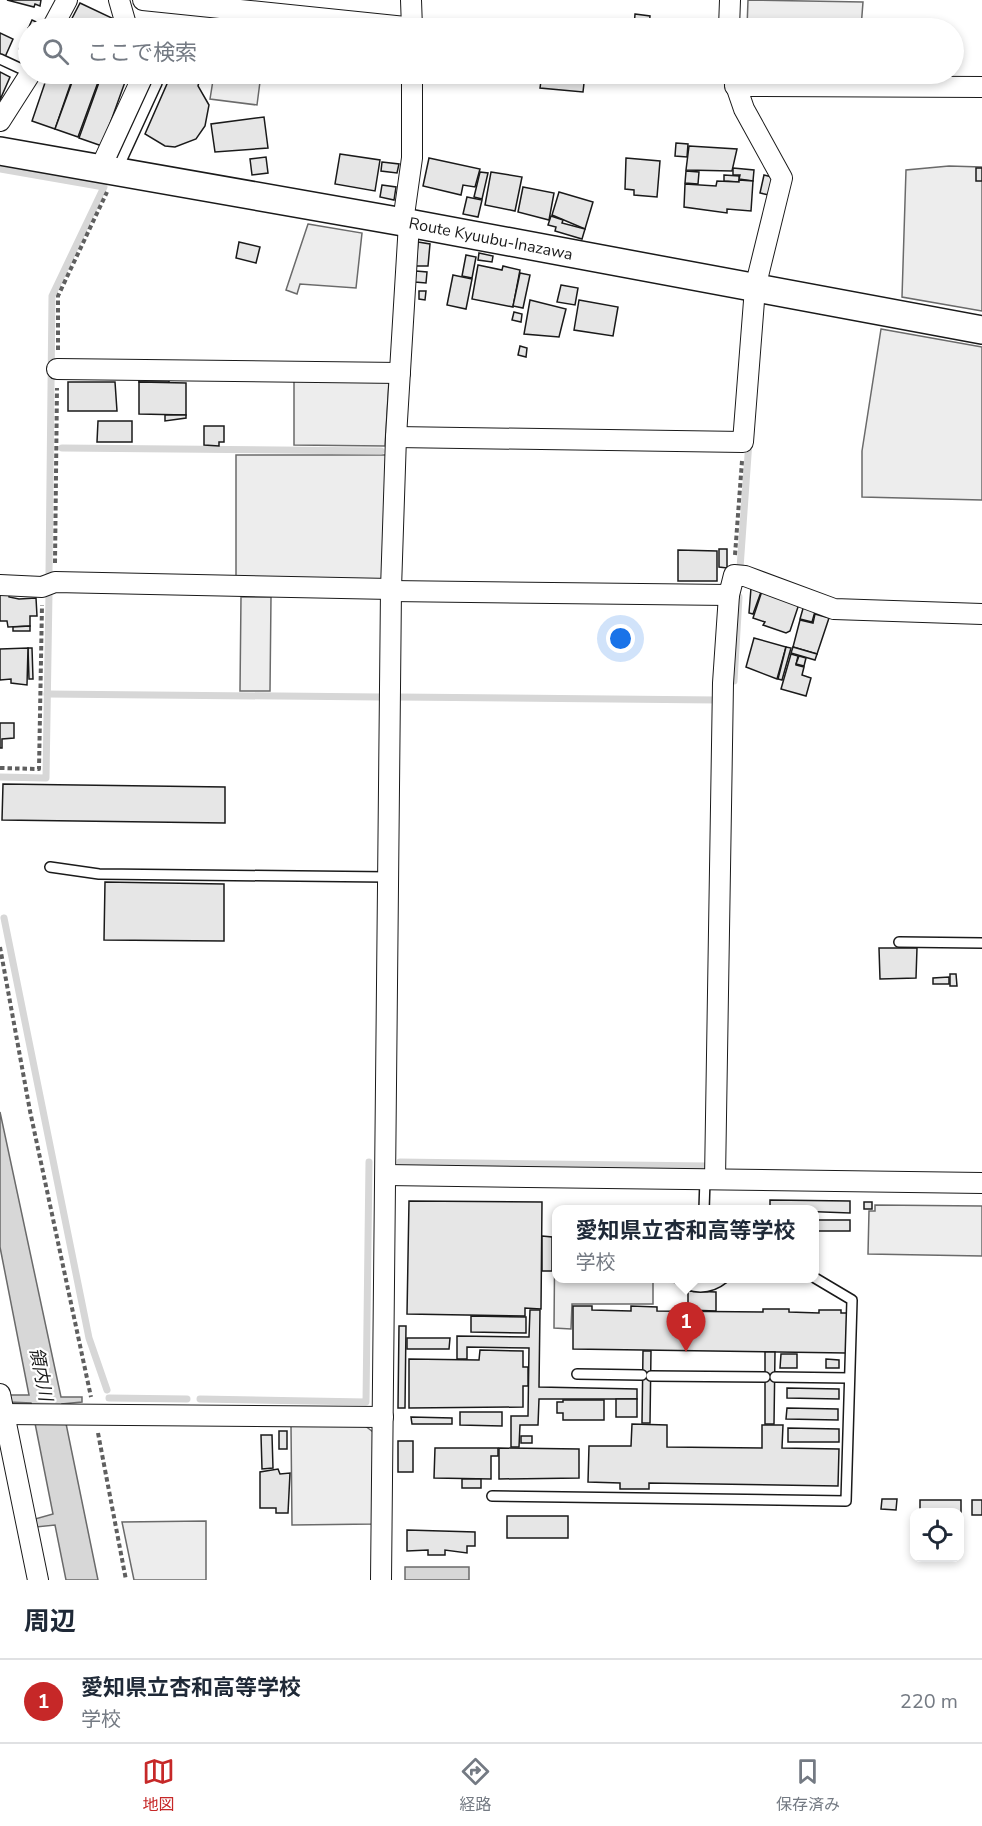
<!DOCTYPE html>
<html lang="ja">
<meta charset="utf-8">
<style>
body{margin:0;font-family:"Nunito Sans","Noto Sans JP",sans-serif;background:#f2f2f3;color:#1f2937}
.controls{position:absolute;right:18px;bottom:18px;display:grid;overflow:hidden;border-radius:12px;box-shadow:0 3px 9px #0003}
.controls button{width:54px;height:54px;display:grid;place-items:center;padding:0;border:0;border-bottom:2px solid #e0e1e3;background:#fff;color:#1f2937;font:30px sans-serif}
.you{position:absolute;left:621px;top:639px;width:21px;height:21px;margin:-15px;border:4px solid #fff;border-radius:50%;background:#1a73e8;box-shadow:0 0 0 9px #1a73e833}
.badge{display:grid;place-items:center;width:39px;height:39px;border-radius:50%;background:#c62828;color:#fff;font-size:20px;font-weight:700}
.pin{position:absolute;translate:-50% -50px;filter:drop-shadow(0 2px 3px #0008)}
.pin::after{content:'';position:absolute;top:32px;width:21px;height:18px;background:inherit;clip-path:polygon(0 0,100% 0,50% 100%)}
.popup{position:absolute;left:552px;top:1205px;width:267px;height:78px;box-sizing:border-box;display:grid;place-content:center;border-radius:12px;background:#fff;filter:drop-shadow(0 2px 4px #0005);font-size:20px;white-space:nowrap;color:#747a83}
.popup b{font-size:22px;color:#1f2937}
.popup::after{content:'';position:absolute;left:50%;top:100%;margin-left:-12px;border:12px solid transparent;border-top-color:#fff}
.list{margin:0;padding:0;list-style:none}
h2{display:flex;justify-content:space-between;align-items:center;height:78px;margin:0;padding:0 24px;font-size:26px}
h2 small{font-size:20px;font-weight:400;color:#747a83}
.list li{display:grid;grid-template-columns:39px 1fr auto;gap:18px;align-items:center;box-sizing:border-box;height:84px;padding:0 24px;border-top:2px solid #e0e1e3}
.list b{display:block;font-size:22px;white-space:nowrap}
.list p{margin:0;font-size:20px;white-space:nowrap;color:#747a83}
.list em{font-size:20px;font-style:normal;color:#747a83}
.icon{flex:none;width:33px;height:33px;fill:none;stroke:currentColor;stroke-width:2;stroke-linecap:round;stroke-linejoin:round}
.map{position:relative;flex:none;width:982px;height:1580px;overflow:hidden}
.search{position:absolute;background:#fff;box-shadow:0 3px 9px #0003;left:18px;right:18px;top:18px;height:66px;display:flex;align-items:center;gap:15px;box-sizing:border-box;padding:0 21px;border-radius:33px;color:#747a83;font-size:22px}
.sheet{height:162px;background:#fff}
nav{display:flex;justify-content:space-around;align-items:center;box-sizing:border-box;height:84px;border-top:2px solid #e0e1e3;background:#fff;font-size:16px;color:#747a83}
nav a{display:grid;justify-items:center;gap:3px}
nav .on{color:#c62828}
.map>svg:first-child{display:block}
.built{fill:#ededed;stroke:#6a6a6a;stroke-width:1.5}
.water{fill:#d7d7d7;stroke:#6a6a6a;stroke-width:1.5}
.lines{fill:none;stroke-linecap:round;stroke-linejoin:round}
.stream{stroke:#d7d7d7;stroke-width:7}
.building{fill:#e6e6e6;stroke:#1a1a1a;stroke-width:1.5}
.service-casing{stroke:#1a1a1a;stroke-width:12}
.minor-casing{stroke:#1a1a1a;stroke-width:22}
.secondary-casing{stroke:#1a1a1a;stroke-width:30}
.path{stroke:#5f5f5f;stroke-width:4;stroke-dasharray:4.5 3;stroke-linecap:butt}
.service{stroke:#fff;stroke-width:9}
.minor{stroke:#fff;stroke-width:20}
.secondary{stroke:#fff;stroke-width:27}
.labels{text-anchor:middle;stroke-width:4.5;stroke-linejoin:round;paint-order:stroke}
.street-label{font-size:16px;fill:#1a1a1a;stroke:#fff}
.water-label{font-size:18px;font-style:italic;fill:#1a1a1a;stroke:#fff}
</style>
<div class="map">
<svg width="982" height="1580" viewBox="0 0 982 1580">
<rect width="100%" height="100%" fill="#fff"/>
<g class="built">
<path d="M748 0 863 2 861 28H747Z"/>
<path d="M215 15 268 21 267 28H215Z"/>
<path d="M214 74H261L257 105 210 99Z"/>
<path d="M949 166 982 167V311L902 297 906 170Z"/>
<path d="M308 224 362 233 356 288 300 284 297 294 286 290Z"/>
<path d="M881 329 982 347V500L862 497V451Z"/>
<path d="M294 376 389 380 385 446 294 445Z"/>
<path d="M236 455H386L384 580 236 578Z"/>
<path d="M241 597H271L270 691H240Z"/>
<path d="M875 1205 982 1206V1256L868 1254 869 1211H875Z"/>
<path d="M555 1215 557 1278 653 1279V1304H572L571 1329 554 1328Z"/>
<path d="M364 1425 373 1432 374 1524 292 1525 291 1426Z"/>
<path d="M206 1521V1580H134L122 1522Z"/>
</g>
<g class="water">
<path d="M0 1112 61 1397H82V1402L62 1404 98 1580H66L55 1525 36 1527 35 1519 53 1514 31 1403 9 1402 10 1395H29L0 1247Z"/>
<rect x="405" y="1567" width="64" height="13"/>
</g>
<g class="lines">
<g class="stream">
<path d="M120 152 151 82 149 74"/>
<path d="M0 169 104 187 52 296 49 573"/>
<path d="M62 448 381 451"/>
<path d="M740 568 749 441"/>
<path d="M734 681 739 597"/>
<path d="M47 694 380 697"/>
<path d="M398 697 717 700"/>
<path d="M0 777 46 778 49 593"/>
<path d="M4 918 89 1338 107 1390"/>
<path d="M400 1162 707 1166"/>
<path d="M109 1398 187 1399"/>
<path d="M200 1399 366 1402 369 1162"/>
</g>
</g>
<g class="building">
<path d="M7 0H41L40 6 35 4 34 7Z"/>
<path d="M80 3 114 19 110 28 68 26Z"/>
<path d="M635 14 650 16 649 28H634Z"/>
<path d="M32 20 45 26 44 28H28V53L19 49Z"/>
<path d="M0 33 13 39 5 57 0 54Z"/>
<path d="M0 72 10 77 0 100Z"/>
<path d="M48 74H74L55 129 32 121Z"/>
<path d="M75 74H101L78 137 55 129Z"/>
<path d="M102 74 125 82 102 146 79 138Z"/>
<path d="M168 74H201L198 86 209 105 205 126 196 139 175 147 165 146 145 134 170 77Z"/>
<path d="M542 74H585L583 92 540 88Z"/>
<path d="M264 117 268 148 215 152 211 124Z"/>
<path d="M676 143 688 144 687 157 675 156Z"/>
<path d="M689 146 737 149 732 171 686 170Z"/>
<path d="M340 154 380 160 375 191 335 184Z"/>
<path d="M266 157 268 173 252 175 250 159Z"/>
<path d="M429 158 480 169 475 187 463 185 461 195 423 186Z"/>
<path d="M626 158 660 161 657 197 634 195V190L625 189Z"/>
<path d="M382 162 399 164 397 173 381 171Z"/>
<path d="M733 168 754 170 753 181 739 179 740 175H733Z"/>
<rect x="976" y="168" width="6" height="13"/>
<path d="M686 171 699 172 698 184 685 183Z"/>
<path d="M480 172 488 173 482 199 474 197Z"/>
<path d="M491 172 522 177 515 211 485 205Z"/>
<path d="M724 175 739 176V182L724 181Z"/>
<path d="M764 175 772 177 769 195 760 193Z"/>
<path d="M739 180 753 181 751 211 727 209V213L684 207 685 184 716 186 717 181 739 182Z"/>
<path d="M382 185 396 187 394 200 380 197Z"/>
<path d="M523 187 554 193 549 220 518 212Z"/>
<path d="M559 192 593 202 585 229 552 215Z"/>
<path d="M467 197 482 200 478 217 463 214Z"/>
<path d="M551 216 563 220 562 223 585 229 582 239 555 231 556 227 548 225Z"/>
<path d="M239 242 260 247 256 263 236 258Z"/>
<path d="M418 242 430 244 428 266H416Z"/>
<path d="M479 253 493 256 492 262 478 260Z"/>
<path d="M466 255 476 257 472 278 462 276Z"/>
<path d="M478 265 502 270 503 266 520 270 513 307 472 299Z"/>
<path d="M416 271 427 272 426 283 415 282Z"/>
<path d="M520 273 530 275 523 308 513 306Z"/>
<path d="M453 275 472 279 466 309 447 305Z"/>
<path d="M561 285 578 288 575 305 557 302Z"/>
<path d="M419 291H426L425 300 419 299Z"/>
<path d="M530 300 566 309 559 337 524 334Z"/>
<path d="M579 300 618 307 613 336 574 330Z"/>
<path d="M514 312 522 314 521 322 512 320Z"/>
<path d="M520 346 527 348 526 357 518 355Z"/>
<rect x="139" y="378" width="30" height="4"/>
<path d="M68 382H115L117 411H68Z"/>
<path d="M139 382 186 383V415L139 414Z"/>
<path d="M165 415H186V418L165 421Z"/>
<path d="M98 421H132V442H97Z"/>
<path d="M204 426H224V442H219V446L204 445Z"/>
<path d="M719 549H727V568L719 567Z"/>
<path d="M678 550 717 551V581H678Z"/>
<path d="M751 588 761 592 753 614 749 613Z"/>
<path d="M762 591 799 604 790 631 786 633 763 625 765 622 753 618Z"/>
<path d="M0 594H9V597L19 599 36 598 37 616H30V626L8 627 7 621H0Z"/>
<path d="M804 605 816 608 812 622 800 619Z"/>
<path d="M815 614 829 618 817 654 793 647 800 620 813 623Z"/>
<path d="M30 626V631H13V627Z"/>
<path d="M754 638 786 647 777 679 746 667Z"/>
<path d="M786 647 791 648 782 680 778 679Z"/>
<path d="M793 647 817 654 815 660 791 653Z"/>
<path d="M28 648H32L33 679H29Z"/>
<path d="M28 648 27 685 11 683V679L0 680V649Z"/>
<path d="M791 654 798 656 796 665 804 667 802 675 811 678 806 696 781 689Z"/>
<path d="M799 656 806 658 804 666 796 664Z"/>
<path d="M0 723H14V738L2 739V748H0Z"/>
<path d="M3 784 225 787V823L2 820Z"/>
<path d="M105 882 224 884V941L104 940Z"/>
<path d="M879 948H917L916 978 880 979Z"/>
<path d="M950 974H956L957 986H950Z"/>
<path d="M949 977V984H933V978Z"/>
<path d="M770 1200 850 1201V1213L770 1210Z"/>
<path d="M409 1201 542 1202 541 1309 525 1308V1316L407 1314Z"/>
<rect x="864" y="1202" width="8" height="7"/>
<rect x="815" y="1220" width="35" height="11"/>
<path d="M542 1236 552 1237V1271H542Z"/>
<path d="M688 1291 716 1292V1311L688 1310Z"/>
<path d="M573 1306H592V1310L631 1311V1306L657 1307V1311L763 1312V1309H789V1312L819 1313V1310H841V1313H847L846 1353 573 1349Z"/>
<path d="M530 1310H540L539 1387 637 1389V1399H539L538 1425H520L519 1447H511V1416H528L529 1348 467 1347V1359H457V1336L529 1337Z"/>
<path d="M471 1316 526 1317V1333L471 1332Z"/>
<path d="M399 1326H406L405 1408H398Z"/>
<path d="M407 1338H450L449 1349H407Z"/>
<path d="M480 1350 523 1351V1367H528V1386H523V1407L409 1408V1359L479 1360Z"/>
<path d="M643 1351H651L650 1423H642Z"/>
<path d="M765 1352H775L774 1424H765Z"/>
<path d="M781 1354H797V1368H780Z"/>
<path d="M826 1359 839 1360V1368H826Z"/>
<path d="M787 1388 839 1389V1399L787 1398Z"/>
<rect x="616" y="1399" width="21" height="18"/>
<path d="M563 1400H604V1420H563V1413H557V1402H563Z"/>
<path d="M787 1408 838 1409V1420L786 1419Z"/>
<path d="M460 1412H502V1426L460 1425Z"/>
<path d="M411 1417 452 1418V1424H412Z"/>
<path d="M632 1424 667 1425V1447L762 1448V1425H783L782 1448 839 1449 838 1486 649 1483V1489H620V1483L588 1482 589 1446H631Z"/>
<path d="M788 1428 839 1429V1442H788Z"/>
<rect x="279" y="1431" width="8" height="18"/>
<path d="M261 1435H272L273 1468 262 1469Z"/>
<rect x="521" y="1436" width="11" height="7"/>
<rect x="398" y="1441" width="15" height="31"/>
<path d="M435 1448H498V1456H491V1479L434 1478Z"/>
<path d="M499 1448 579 1449V1478L499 1479Z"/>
<path d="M278 1469 280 1474 290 1473 288 1513H276V1508H260V1472Z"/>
<rect x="462" y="1479" width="19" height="9"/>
<path d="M882 1499H897L896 1510 881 1509Z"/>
<path d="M920 1500H961V1515L960 1512H920Z"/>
<rect x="972" y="1500" width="10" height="15"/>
<rect x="507" y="1516" width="61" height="22"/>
<path d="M407 1530 475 1532V1546H467V1553L445 1550V1555H428V1550L407 1551Z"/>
</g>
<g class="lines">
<defs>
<g id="service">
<path d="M0 59 28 72"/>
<path d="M117 170 157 83 155 74"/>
<path d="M50 867 99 874 388 877"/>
<path d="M899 942 982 943"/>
<path d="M704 1210 705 1179"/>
<path d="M677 1278C692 1290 709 1290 724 1278"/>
<path d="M577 1374 642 1375"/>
<path d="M651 1376 765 1377"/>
<path d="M775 1377 849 1378"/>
<path d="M492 1496 846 1501 852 1300 815 1278"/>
</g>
<g id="minor">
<path d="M119 0 127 28"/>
<path d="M143 0 415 28"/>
<path d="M411 0 412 28"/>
<path d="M52 28 67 0"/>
<path d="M729 28 730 0"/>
<path d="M735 86 982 87"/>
<path d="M0 121 30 74"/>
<path d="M100 169 141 80 139 74"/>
<path d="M403 222 412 158V74"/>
<path d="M57 369 400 373"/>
<path d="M396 437 743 442 755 288 782 178 744 109 732 74"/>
<path d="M0 585 42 587 55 582 391 589"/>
<path d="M391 591 729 595 734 575 745 576 834 609 982 614"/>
<path d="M386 1175 982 1183"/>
<path d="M715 1179 723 683 729 595"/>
<path d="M0 1394 38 1580"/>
<path d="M0 1414 383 1417"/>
<path d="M381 1580 391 589 396 437 409 223"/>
</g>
<path id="secondary" d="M0 151 403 222 982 330"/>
</defs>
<use href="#service" class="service-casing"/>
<use href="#minor" class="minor-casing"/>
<use href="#secondary" class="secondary-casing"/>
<g class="path">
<path d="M58 350V296L107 192"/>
<path d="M735 555 742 461"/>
<path d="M55 563 57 388"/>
<path d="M0 768 39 769 42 605"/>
<path d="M0 947 30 1111 91 1397"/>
<path d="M98 1433 126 1580"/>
</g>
<use href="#service" class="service"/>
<use href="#minor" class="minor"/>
<use href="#secondary" class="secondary"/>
</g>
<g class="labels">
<g class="street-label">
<text transform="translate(491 238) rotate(11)" y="6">Route Kyuubu-Inazawa</text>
</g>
<g class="water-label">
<text transform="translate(41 1374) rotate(79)" y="6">領内川</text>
</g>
</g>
</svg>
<div class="controls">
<button><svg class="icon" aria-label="locate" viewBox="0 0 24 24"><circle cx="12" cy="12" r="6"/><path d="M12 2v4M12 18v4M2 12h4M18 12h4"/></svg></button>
</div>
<div class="you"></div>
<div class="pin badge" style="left:686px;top:1352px">1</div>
<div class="popup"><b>愛知県立杏和高等学校</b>学校</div>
<div class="search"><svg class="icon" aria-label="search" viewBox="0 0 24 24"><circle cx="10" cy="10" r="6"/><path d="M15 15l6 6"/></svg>ここで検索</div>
</div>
<section class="sheet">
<h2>周辺<small></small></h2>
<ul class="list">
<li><span class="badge">1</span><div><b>愛知県立杏和高等学校</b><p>学校</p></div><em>220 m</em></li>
</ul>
</section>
<nav>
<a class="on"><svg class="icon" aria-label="map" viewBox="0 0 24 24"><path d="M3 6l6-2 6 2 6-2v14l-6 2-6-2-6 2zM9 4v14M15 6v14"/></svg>地図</a>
<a><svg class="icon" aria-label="directions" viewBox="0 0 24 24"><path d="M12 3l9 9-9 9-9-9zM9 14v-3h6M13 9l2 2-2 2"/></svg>経路</a>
<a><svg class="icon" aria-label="saved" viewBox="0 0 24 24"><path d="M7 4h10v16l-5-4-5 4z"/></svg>保存済み</a>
</nav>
